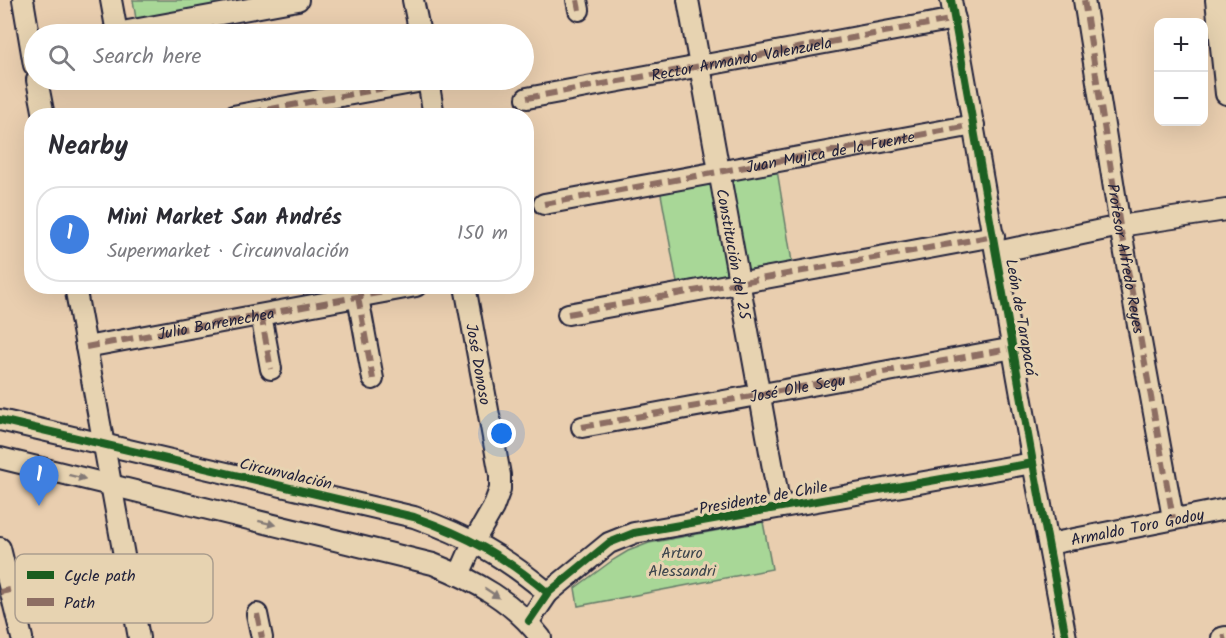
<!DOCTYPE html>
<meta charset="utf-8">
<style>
body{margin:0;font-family:Kalam,sans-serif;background:#f2f2f3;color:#2b2b33}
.controls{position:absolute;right:18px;top:18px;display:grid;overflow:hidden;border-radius:12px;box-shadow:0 6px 24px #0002}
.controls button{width:54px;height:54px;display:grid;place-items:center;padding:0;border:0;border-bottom:2px solid #e1e1e2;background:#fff;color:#2b2b33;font:30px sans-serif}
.you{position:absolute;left:502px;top:434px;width:21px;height:21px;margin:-15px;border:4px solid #fff;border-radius:50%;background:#1a73e8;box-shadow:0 0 0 9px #1a73e833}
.badge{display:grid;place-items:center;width:39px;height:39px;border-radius:50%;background:#1f6fb2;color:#fff;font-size:20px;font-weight:700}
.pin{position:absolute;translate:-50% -50px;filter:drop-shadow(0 2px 3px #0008)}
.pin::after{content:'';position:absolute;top:32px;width:21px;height:18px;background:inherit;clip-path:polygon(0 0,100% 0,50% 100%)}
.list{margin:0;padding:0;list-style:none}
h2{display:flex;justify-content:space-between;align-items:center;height:78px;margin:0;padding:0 24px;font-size:26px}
h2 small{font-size:20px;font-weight:400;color:#7c7c81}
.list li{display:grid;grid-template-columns:39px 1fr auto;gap:18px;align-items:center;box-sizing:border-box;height:96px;margin:0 12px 12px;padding:0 12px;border:2px solid #e1e1e2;border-radius:24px}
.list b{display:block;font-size:22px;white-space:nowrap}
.list p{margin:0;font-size:20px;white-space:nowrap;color:#7c7c81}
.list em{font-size:20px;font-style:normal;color:#7c7c81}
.icon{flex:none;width:33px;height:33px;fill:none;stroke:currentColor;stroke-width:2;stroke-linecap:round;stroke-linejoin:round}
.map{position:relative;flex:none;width:1226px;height:638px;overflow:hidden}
.search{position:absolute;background:#fff;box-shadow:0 6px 24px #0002;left:24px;top:24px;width:510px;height:66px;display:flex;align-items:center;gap:15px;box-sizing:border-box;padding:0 21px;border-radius:33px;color:#7c7c81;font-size:22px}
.panel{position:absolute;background:#fff;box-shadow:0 6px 24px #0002;left:24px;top:108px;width:510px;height:186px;border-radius:24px}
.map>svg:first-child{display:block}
.park{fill:#a8d797;stroke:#657c69;stroke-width:1.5}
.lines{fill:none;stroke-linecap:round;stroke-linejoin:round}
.minor-casing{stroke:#22223b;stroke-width:24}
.minor{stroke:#e7d3b1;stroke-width:20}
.quiet{stroke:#8d6e63;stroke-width:6;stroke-dasharray:12 6;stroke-linecap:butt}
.cycleway-casing{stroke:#e7d3b1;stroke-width:11}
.cycleway{stroke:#1b5e20;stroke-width:8}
.oneway{fill:#847a76}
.labels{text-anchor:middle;stroke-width:6;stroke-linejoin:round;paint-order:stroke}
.street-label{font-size:16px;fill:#22223b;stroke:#e7d3b1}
.park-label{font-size:16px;fill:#3d464d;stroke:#e7d3b1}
.key{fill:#e7d3b1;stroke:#ac9e8e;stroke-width:1.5}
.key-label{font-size:16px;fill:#22223b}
</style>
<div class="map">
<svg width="1226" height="638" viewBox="0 0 1226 638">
<rect width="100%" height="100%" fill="#e9ceaf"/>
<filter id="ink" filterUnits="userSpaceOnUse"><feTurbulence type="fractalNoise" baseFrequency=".0167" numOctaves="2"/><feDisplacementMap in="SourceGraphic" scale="12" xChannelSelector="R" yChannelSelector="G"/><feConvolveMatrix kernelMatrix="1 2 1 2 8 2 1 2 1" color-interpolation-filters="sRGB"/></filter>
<g filter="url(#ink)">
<g class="park">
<path d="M133 0H246L136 19Z"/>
<path d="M776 164 792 262 677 283 659 183Z"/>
<path d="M763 522 772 569 578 606 575 588 613 560 628 551 649 543Z"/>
</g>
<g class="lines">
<defs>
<g id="minor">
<path d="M23 0 34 65"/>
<path d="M111 0 117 33"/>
<path d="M413 0 420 34"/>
<path d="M577 0 579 10"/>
<path id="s1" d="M688 0 780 507"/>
<path d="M951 0 1033 463 1066 638"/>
<path d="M1084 0 1120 226 1173 518"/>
<path d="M1216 0 1226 94"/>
<path d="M111 34 298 0"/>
<path d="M37 80 44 116"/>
<path d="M428 80 434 116"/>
<path id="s2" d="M527 98 955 19"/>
<path d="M233 116 428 80"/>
<path id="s3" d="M544 204 974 125"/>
<path d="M997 252 1120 226 1226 210"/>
<path d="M75 286 139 638"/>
<path d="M358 297 373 379"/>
<path d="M568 314 994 236"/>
<path d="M261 315 271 369"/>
<path d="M86 347 416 286"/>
<path d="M0 420 414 517C468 536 504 556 548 593"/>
<path d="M582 427 1014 348"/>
<path d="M0 458 433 564C476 581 513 601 541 638"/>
<path id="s4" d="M1049 544 1226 509"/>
<path d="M0 548 22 638"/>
<path d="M459 575 474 541 493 508 500 489V475L465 286"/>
<path d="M257 614 262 638"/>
<path d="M529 621 548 593 587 561 609 543 634 533 1033 463"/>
<path d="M1222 638 1226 637"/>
</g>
</defs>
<use href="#minor" class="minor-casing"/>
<use href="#minor" class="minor"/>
<g class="quiet">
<path d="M577 0 579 10"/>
<path id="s5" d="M1084 0 1120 226 1173 518"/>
<path d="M527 98 955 19"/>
<path d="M233 116 428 80"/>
<path d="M544 204 974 125"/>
<path d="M358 297 373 379"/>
<path d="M568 314 994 236"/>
<path d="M261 315 271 369"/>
<path id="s6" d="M86 347 416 286"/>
<path id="s7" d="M582 427 1014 348"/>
<path d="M0 592 10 590"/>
<path d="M257 614 262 638"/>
<path d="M1222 638 1226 637"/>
</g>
<defs>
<g id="cycleway">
<path d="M951 0 1033 463 1066 638"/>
<path d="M0 420 414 517C468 536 504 556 548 593"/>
<path d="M529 621 548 593 587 561 609 543 634 533 1033 463"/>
</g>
</defs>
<use href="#cycleway" class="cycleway-casing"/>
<use href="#cycleway" class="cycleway"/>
</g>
<defs><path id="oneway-solid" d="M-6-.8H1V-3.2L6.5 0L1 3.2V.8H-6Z" transform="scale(1.5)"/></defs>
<g class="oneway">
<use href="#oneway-solid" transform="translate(77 477) rotate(14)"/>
<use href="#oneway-solid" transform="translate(267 523) rotate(14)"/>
<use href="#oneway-solid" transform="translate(492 593) rotate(34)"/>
</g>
</g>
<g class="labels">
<g class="street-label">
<text dy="6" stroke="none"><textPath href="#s2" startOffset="218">Rector Armando Valenzuela</textPath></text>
<text dy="6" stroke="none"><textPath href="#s3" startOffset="291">Juan Mujica de la Fuente</textPath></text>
<text dy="6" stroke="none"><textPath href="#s1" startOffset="258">Constitución del 25</textPath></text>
<text dy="6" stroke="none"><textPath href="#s5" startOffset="262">Profesor Alfredo Reyes</textPath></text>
<text transform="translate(1022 317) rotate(80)" y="6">León de Tarapacá</text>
<text dy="6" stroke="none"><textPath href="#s6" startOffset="132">Julio Barrenechea</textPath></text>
<text transform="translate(479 364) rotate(80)" y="6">José Donoso</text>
<text dy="6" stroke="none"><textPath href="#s7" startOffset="219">José Olle Segu</textPath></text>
<text transform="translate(286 473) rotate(13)" y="6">Circunvalación</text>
<text transform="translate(763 497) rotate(-10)" y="6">Presidente de Chile</text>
<text dy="6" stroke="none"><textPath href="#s4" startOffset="90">Armaldo Toro Godoy</textPath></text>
</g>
<g class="park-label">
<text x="682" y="558">Arturo<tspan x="682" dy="18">Alessandri</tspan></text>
</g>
</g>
<rect x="15" y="554" width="198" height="69" rx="9" class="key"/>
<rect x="27" y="571" width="27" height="8" fill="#1b5e20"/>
<rect x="27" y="598" width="27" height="8" fill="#8d6e63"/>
<g class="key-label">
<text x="64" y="581">Cycle path</text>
<text x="64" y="608">Path</text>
</g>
</svg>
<div class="controls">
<button>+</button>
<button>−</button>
</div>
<div class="you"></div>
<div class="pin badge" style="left:39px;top:506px;background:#3f7fe0">1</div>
<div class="search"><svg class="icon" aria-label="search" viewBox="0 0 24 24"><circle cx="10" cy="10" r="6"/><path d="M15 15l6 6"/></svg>Search here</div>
<section class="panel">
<h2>Nearby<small></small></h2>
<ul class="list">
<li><span class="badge" style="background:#3f7fe0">1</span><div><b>Mini Market San Andrés</b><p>Supermarket · Circunvalación</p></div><em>150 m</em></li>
</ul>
</section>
</div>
